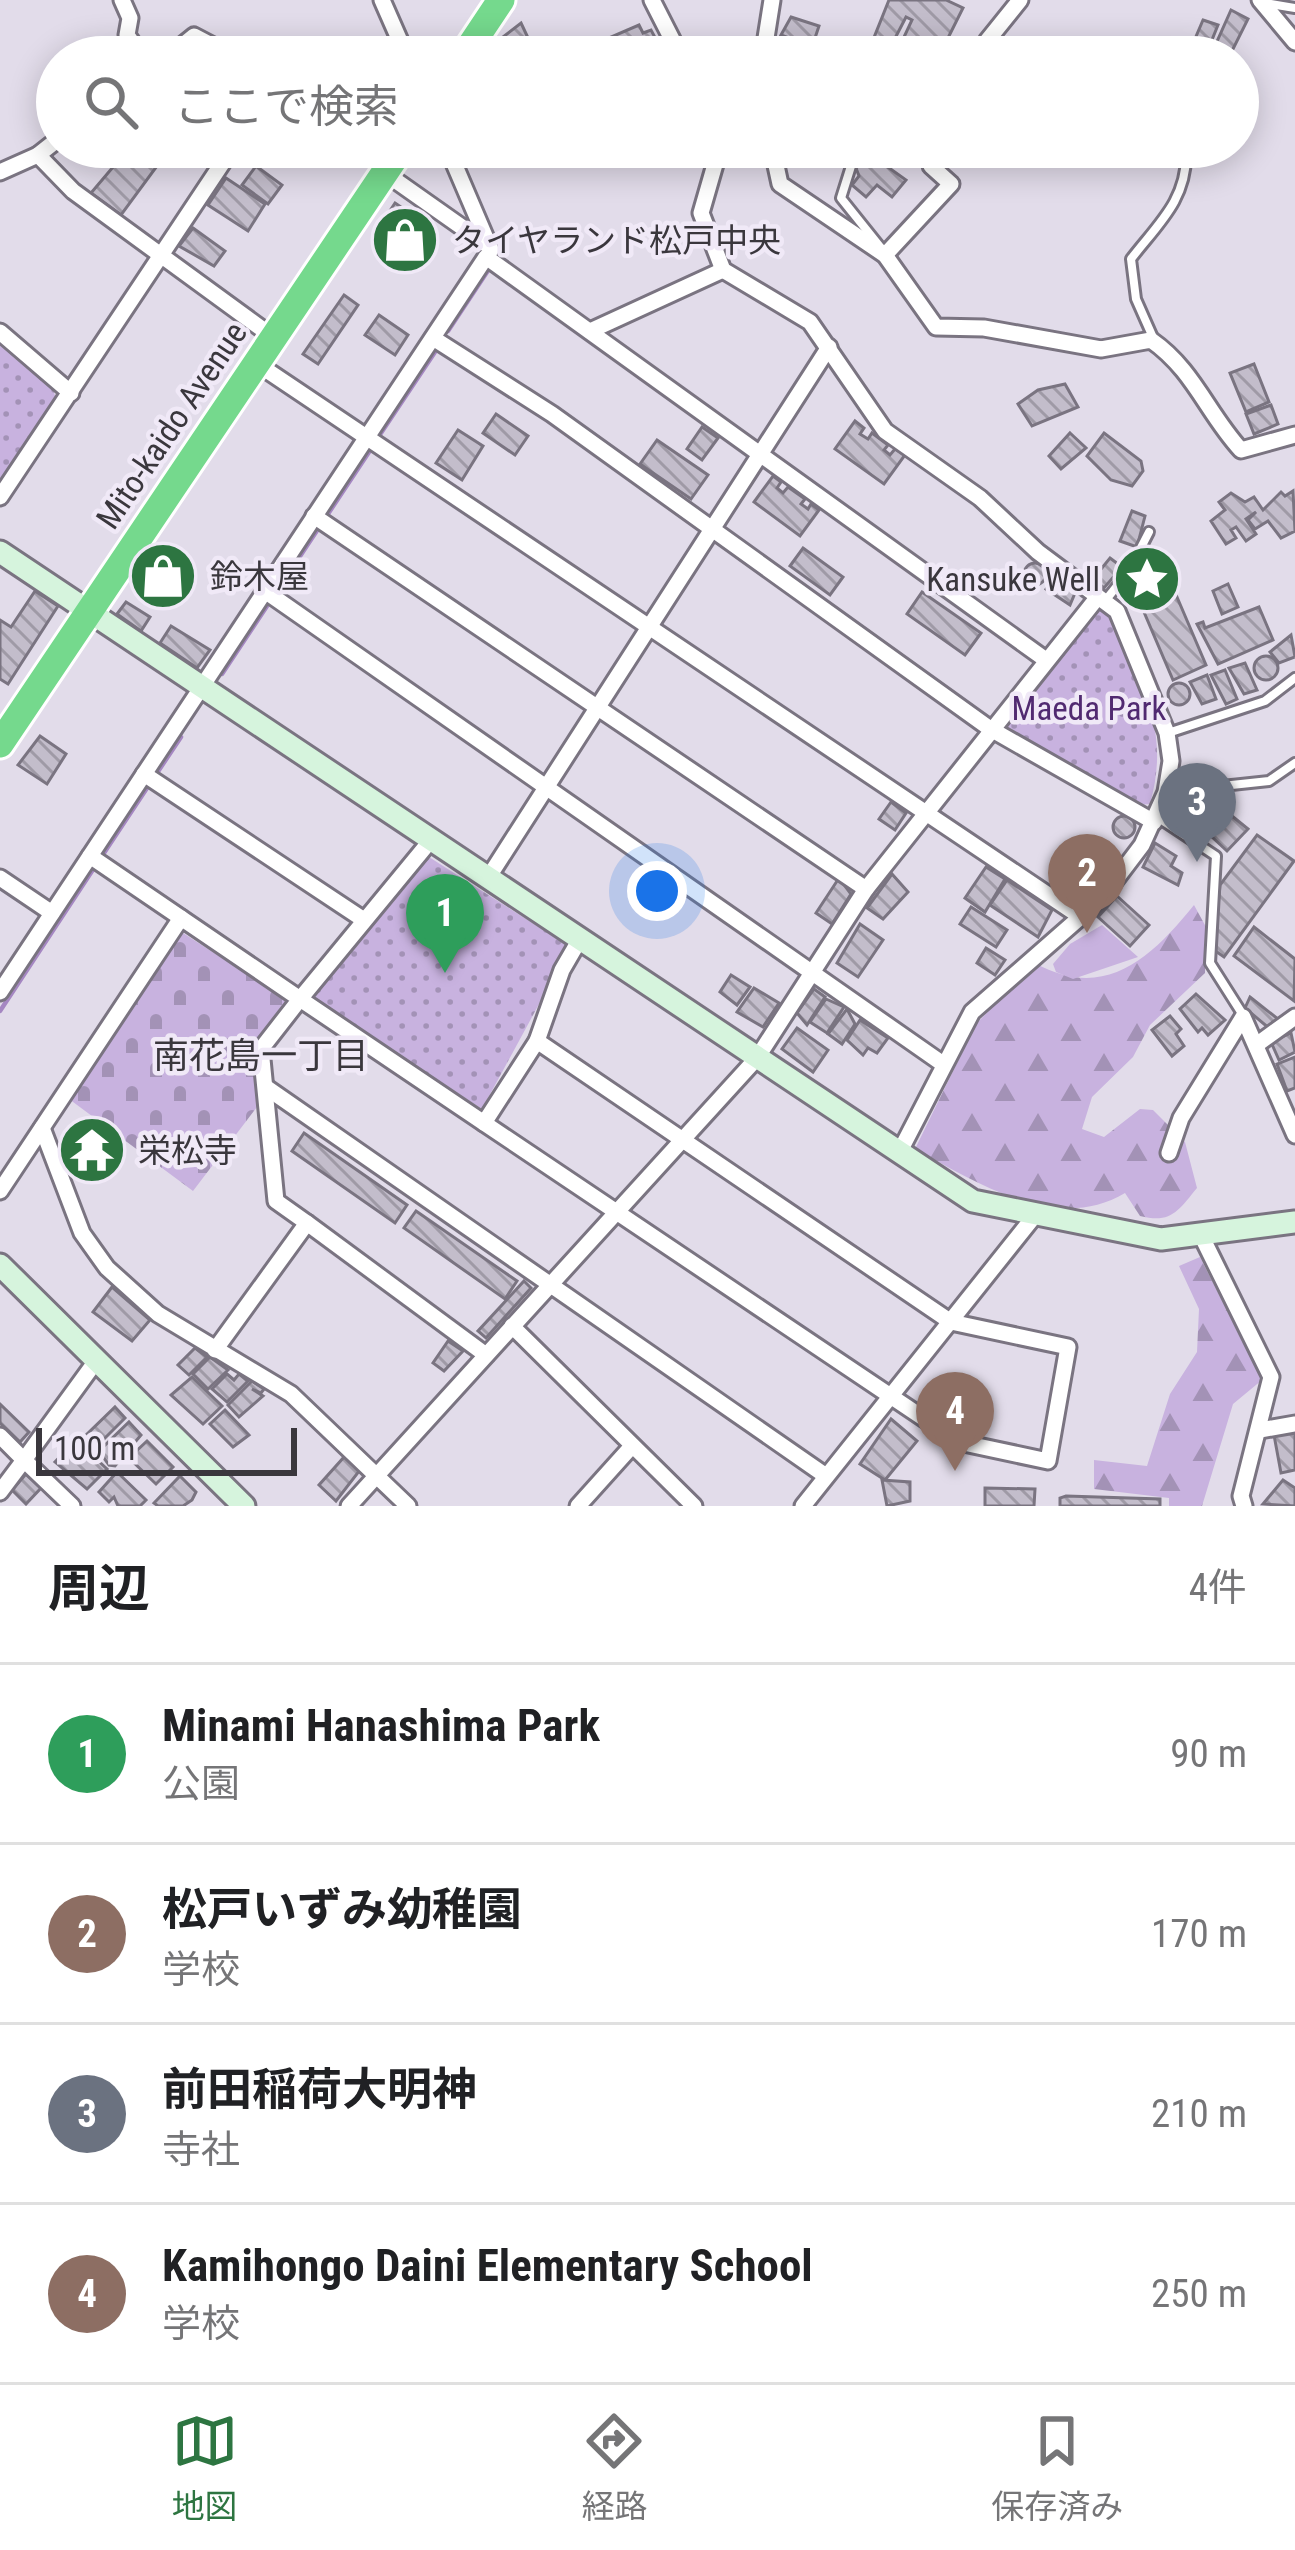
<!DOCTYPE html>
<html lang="ja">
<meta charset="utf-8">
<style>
body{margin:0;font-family:"Roboto Condensed","Noto Sans JP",sans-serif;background:#f2f2f2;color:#202124}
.scale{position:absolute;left:36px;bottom:30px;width:261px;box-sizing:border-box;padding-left:12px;border:6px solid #3a373d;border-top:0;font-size:33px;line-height:42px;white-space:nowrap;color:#3a373d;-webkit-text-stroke:9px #f0e9f7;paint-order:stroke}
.you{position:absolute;left:657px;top:891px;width:42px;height:42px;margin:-30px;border:9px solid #fff;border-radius:50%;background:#1a73e8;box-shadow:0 0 0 18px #1a73e833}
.badge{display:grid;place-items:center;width:78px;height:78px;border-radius:50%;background:#2d7541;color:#fff;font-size:39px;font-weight:700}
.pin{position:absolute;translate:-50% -99px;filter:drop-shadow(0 3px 6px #0008)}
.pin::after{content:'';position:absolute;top:63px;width:42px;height:36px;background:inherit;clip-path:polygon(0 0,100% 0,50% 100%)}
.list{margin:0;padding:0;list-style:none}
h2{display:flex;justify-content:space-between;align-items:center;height:156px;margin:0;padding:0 48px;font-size:51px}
h2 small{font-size:39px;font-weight:400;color:#757577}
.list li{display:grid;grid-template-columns:78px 1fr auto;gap:36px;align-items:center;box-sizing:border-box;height:180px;padding:0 48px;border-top:3px solid #e0e0e0}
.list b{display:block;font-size:45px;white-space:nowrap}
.list p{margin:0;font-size:39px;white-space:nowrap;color:#757577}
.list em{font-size:39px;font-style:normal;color:#757577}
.icon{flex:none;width:66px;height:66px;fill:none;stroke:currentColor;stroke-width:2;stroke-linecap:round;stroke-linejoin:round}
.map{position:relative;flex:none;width:1295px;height:1506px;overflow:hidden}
.search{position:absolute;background:#fff;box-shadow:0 6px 30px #0003;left:36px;right:36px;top:36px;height:132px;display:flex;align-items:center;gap:30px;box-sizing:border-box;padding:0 42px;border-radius:66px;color:#757577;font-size:45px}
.sheet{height:876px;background:#fff}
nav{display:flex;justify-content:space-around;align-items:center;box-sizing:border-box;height:168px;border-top:3px solid #e0e0e0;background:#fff;font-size:33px;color:#757577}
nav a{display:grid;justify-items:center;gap:6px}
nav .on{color:#2d7541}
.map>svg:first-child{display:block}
.grass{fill:url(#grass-dots)}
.forest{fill:url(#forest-firs)}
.cemetery{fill:url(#cemetery-stones)}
.garden{fill:#c8b2df}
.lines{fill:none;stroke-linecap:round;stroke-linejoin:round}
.stream{stroke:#a587c2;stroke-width:4.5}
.building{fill:url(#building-back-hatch);stroke:#7a7481;stroke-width:3}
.lane-casing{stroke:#7a7481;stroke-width:14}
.street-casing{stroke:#7a7481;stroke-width:21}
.secondary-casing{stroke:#7a7481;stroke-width:27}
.highway-casing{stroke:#fff;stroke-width:33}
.lane{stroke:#fff;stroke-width:8}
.street{stroke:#fff;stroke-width:15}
.secondary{stroke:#d6f4dd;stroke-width:21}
.highway{stroke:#75d98d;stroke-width:27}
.labels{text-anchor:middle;stroke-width:9;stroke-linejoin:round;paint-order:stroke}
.poi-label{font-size:33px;fill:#3a373d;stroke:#f0e9f7;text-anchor:start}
.street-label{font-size:33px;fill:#3a373d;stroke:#f0e9f7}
.park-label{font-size:33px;fill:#512a71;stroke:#f0e9f7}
.neighbourhood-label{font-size:36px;fill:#3a373d;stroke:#f0e9f7}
</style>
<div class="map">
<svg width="1295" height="1506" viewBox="0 0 1295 1506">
<defs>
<pattern id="grass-dots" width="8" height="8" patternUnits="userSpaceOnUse" patternTransform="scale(3)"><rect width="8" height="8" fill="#c8b2df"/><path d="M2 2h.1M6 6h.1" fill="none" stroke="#a392b6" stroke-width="1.8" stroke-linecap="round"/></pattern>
<pattern id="forest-firs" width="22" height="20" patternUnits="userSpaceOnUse" patternTransform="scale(3)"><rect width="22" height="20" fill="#c8b2df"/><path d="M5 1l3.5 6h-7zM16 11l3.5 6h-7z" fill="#a392b6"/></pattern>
<pattern id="cemetery-stones" width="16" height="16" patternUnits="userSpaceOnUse" patternTransform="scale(3)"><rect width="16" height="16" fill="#c8b2df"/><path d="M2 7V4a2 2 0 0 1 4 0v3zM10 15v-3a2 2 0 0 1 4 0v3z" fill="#a392b6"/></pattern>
<pattern id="building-back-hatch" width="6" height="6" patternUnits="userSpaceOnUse" patternTransform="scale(3)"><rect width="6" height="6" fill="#c3bdcb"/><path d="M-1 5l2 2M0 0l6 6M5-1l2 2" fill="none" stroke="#9f9aa6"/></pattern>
</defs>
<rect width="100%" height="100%" fill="#e2dcea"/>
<g class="grass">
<path d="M0 345 51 383 57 402 0 482Z"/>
<path d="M1097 607 1107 611C1139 682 1172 725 1150 804L1139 805 1002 724Z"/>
<path d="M429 857 570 947 482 1109 312 999Z"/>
</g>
<g class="forest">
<path d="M1194 905 1206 927 1205 973 1150 1025 1133 1057 1092 1097 1082 1129 1104 1137 1140 1109 1153 1110 1185 1142 1197 1188C1178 1211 1171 1224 1140 1216L1125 1193C1057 1234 977 1183 915 1149L976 1024 1035 963C1105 1002 1151 958 1194 905Z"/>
<path d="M1200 1257 1262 1380 1233 1404 1202 1506H1169V1498L1094 1489V1460L1147 1466 1170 1394 1197 1352 1199 1309 1179 1266Z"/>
</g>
<path class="cemetery" d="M183 933 287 1000 252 1047 257 1107 193 1191 69 1099Z"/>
<path class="garden" d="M1102 925 1138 957 1073 979 1056 972 1053 964 1070 944Z"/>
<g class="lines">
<g class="stream">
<path d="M448 331 491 266"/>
<path d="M377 439 435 352"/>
<path d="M222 674 371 449"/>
<path d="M155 776 181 737"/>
<path d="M102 856 149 785"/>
<path d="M0 1011 96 865"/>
</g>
</g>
<g class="building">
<path d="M889 0H946L963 8 940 54 912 48 914 42 904 37 912 20 906 17 890 48 873 40Z"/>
<path d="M1231 10 1248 19 1229 57H1216L1211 55Z"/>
<path d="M791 17 819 26 812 47 781 35Z"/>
<path d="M1203 20 1218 25 1207 52 1192 46Z"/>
<path d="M521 23 537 57H512L503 37Z"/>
<path d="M639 25 643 33 651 30 658 43 619 57 611 37Z"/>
<path d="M130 147H171L121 215 91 193Z"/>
<path d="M871 155 906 180 892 197 877 185 866 197 852 185 859 176 856 168Z"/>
<path d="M256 166 282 185 268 204 242 185Z"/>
<path d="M226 178 265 204 248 231 208 205Z"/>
<path d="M395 203 414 216 410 222 424 231 409 254 376 232Z"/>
<path d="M193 228 225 251 214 266 179 246Z"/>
<path d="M344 295 358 305 318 364 303 354Z"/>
<path d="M379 315 408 335 395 355 365 335Z"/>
<path d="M1254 364 1269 402 1246 412 1230 373Z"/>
<path d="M1065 384 1078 407 1032 426 1018 404 1038 390Z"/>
<path d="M1271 405 1278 424 1254 434 1246 414Z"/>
<path d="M496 414 528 436 515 455 483 433Z"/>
<path d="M855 421 864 428 860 434 868 439 872 433 888 445 884 450 890 455 895 449 905 455 884 484 835 449Z"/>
<path d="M702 427 718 438 702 460 687 449Z"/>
<path d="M458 430 483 446 462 480 436 463Z"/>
<path d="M1070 433 1086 448 1061 469 1049 456Z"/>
<path d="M1104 433 1141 461 1143 471 1132 486 1111 480 1087 456Z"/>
<path d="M657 440 708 475 691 499 640 464Z"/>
<path d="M773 476 781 482 777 488 783 493 788 487 805 499 801 504 808 509 811 504 819 510 800 536 754 502Z"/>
<path d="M1293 491 1295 531 1281 538 1268 521 1255 529 1248 520 1256 512 1246 519 1256 534 1246 541 1236 527 1231 530 1236 538 1226 544 1211 521 1225 510 1219 502 1231 493 1245 502 1254 497 1263 510 1281 492 1285 496Z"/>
<path d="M1132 511 1145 516 1137 547 1120 541Z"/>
<path d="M803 548 843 577 830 595 790 566Z"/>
<path d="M162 552 183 567 162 592 143 578Z"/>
<path d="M1110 558 1122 567 1104 588 1093 579Z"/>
<circle cx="1035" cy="574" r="11"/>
<path d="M1054 578 1075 593 1070 605 1046 589Z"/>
<path d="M1171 583 1206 665 1173 680 1138 598Z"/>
<path d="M1228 584 1238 607 1222 614 1213 591Z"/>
<path d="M35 591 58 606 8 684 0 679V620L11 627Z"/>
<path d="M922 592 981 633 965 655 907 614Z"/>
<path d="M126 602 150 617 141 631 117 614Z"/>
<path d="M1259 607 1273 640 1218 664 1197 624 1203 622 1205 628Z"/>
<path d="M171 626 210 650 197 668 160 643Z"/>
<path d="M1291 635 1295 657 1279 663 1270 652Z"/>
<circle cx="1266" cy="668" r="12"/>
<path d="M1245 663 1257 690 1244 694 1229 668Z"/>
<path d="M1225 670 1237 699 1226 704 1211 675Z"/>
<path d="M1207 675 1216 699 1202 704 1190 682Z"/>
<circle cx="1179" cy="694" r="11"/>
<path d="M40 736 66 754 47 784 18 765Z"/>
<path d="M1194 798 1198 825 1190 829 1175 819 1172 803Z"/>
<path d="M1213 800 1218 821 1209 832 1198 824 1196 801Z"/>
<path d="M891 802 906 813 895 830 879 819Z"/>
<circle cx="1124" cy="827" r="11"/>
<path d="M1232 816 1248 829 1227 851 1210 835 1222 819Z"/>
<path d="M1257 835 1294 861 1224 957 1214 950 1220 885Z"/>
<path d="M1155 843 1176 856 1171 866 1182 873 1178 885 1143 867Z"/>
<path d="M986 867 1005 879 985 912 965 898Z"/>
<path d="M892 874 908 892 883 919 867 908Z"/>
<path d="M839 878 851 894 832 924 816 913Z"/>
<path d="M1007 880 1052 910 1038 937 990 905Z"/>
<path d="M1117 896 1149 925 1130 946 1098 917Z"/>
<path d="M971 907 1007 930 996 947 960 924Z"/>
<path d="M860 924 883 940 858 977 837 963Z"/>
<path d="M1254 927 1295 959 1294 1001 1234 956Z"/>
<path d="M986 948 1005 960 995 975 977 963Z"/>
<path d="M731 975 750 987 737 1005 720 992Z"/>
<path d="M754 988 779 1003 763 1027 737 1012Z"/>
<path d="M814 989 825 997 807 1025 797 1013Z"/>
<path d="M1196 994 1225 1020 1208 1035 1202 1028 1198 1032 1180 1009Z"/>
<path d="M1250 997 1278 1019 1270 1029 1245 1008Z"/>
<path d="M826 999 844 1007 827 1033 810 1022Z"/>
<path d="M847 1009 855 1024 842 1044 828 1034Z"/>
<path d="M1170 1016 1181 1029 1176 1034 1184 1046 1172 1056 1152 1030Z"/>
<path d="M860 1020 888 1038 877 1053 868 1048 863 1055 847 1040Z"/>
<path d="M797 1028 828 1050 813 1072 782 1049Z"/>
<path d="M1291 1033 1295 1052 1279 1060 1271 1042Z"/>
<path d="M1295 1057V1088L1287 1091 1277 1064Z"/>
<path d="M304 1133 407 1205 395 1223 292 1151Z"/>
<path d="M416 1211 517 1281 505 1299 404 1228Z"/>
<path d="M524 1281 531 1288 486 1338 478 1331Z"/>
<path d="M112 1287 150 1320 132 1341 93 1312Z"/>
<path d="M448 1341 463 1351 444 1371 433 1363Z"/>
<path d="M195 1348 207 1357 189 1375 178 1365Z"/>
<path d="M210 1357 228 1370 208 1389 193 1374Z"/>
<path d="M227 1374 234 1380 239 1374 248 1381 227 1402 212 1389Z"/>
<path d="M192 1377 222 1406 203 1424 171 1395Z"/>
<path d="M252 1381 264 1389 261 1393 252 1389 263 1396 239 1417 228 1405Z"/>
<path d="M0 1404 29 1432 20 1442 0 1423Z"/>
<path d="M115 1407 125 1418 95 1448 84 1437Z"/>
<path d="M225 1410 249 1435 233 1447 210 1424Z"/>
<path d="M891 1419 917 1441 885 1480 860 1464Z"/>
<path d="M129 1422 141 1435 115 1466 109 1465 99 1451Z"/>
<path d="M1295 1431V1470L1281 1473 1274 1435Z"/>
<path d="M76 1440 107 1469 87 1489 55 1462Z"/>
<path d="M147 1441 173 1467 156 1484 129 1458Z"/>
<path d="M345 1456 360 1470 336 1501 319 1485Z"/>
<path d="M117 1472 146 1500 140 1506H118L114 1497 109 1502 99 1492Z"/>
<path d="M26 1474 41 1488 26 1504 12 1490Z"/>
<path d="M180 1476 196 1492 192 1500 183 1506H158L154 1503Z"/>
<path d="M882 1480 910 1482V1501L887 1506Z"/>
<path d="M1283 1480 1295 1488V1506L1263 1504Z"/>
<path d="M985 1488 1035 1489 1034 1506H985Z"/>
<path d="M1066 1496 1160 1499V1506H1060V1498Z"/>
</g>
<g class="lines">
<defs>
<g id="lane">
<path d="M1265 3 1295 8"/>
<path d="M1238 109 1239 108"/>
<path d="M857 147 841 198 881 248"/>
<path d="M1155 342 1136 299 1131 259C1157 225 1187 200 1186 154L1194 147"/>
<path d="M1105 601 1129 571 1149 532"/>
<path d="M1168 733 1265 701 1295 678"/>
<path d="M1166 792 1269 781 1295 763"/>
<path d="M1157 817 1216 856 1210 963 1243 1015"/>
</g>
<g id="street">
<path d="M122 0 130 18 127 35 142 57"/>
<path d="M382 0 407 57"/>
<path d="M652 0 681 57"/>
<path d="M1260 0 1295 42"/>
<path d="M168 57 194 36 234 57"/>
<path d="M763 57 772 0"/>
<path d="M1000 57 987 41 1020 0"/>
<path d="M447 147 491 250"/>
<path d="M720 147 701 213 723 270 810 322 885 431 980 498 1038 552 1117 611 1167 733 1171 761 1166 792 1142 845 1101 899 972 1012 899 1153"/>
<path d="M772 147 780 184 885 255 936 327 984 328 1101 349 1151 340C1194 370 1207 413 1241 450L1295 435"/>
<path d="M38 155 57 140"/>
<path d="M0 172 38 155 73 191 273 337"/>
<path d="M385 173 490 247"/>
<path d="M885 255 951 184 931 166 945 147"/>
<path d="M590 331 723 270"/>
<path d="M0 332 71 393"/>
<path d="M433 338 552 414 989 728 1154 822"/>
<path d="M256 363 1078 915"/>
<path d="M0 497 233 147"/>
<path d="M314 516 866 889"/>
<path d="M265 591 943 1064"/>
<path d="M144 774 364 920"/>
<path d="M431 840 300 999 484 1123 537 1041 562 970 580 939"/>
<path d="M90 856 300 999 261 1049 276 1201 307 1223 215 1350"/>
<path d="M0 878 52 913"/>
<path d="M488 878 829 347"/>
<path d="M0 992 486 257 1046 660"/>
<path d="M1259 1043 1295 1017"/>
<path d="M267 1088 826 1476"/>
<path d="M484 1123 959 1442 1048 1461 1068 1347 951 1322 537 1041"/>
<path d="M42 1128 82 1233 107 1268 158 1314 291 1394 408 1506"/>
<path d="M1169 1153 1181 1118 1243 1017 1295 1135"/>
<path d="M0 1191 181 918"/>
<path d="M307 1223 486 1355"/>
<path d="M1201 1235 1271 1377 1241 1496 1244 1506"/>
<path d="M512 1326 694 1506"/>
<path d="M1260 1430 1295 1424"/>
<path d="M0 1436 24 1460 96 1361"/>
<path d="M0 1492 24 1460 72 1506"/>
<path d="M349 1506 757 1058 866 889 1097 598"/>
<path d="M578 1506 632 1446"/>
<path d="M803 1506 1036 1214"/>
</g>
<g id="secondary">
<path d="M0 552 973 1201 1161 1239 1295 1222"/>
<path d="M0 1265 244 1506"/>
</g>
<g id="highway">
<path d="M463 57 501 0"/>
<path d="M0 744 402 147"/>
</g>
</defs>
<use href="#lane" class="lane-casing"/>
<use href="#street" class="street-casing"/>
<use href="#secondary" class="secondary-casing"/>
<use href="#highway" class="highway-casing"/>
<use href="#lane" class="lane"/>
<use href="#street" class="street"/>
<use href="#secondary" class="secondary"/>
<use href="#highway" class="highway"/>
</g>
<defs>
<symbol id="shop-disc" viewBox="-11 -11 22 22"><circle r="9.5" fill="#2d7541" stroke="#f0e9f7"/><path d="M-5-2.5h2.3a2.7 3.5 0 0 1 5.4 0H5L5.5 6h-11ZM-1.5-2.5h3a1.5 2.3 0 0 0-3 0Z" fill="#fff"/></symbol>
<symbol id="sight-disc" viewBox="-11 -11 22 22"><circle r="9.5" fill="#2d7541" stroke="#f0e9f7"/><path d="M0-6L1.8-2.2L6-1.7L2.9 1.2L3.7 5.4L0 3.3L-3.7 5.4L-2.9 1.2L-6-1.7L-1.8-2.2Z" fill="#fff"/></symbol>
<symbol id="temple-disc" viewBox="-11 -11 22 22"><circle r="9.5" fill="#2d7541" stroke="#f0e9f7"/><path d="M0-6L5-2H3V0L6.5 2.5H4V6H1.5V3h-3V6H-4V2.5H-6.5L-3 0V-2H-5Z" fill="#fff"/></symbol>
</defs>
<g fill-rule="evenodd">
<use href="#shop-disc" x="367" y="202" width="76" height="76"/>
<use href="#shop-disc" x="125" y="538" width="76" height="76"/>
<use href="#sight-disc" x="1109" y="541" width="76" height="76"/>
<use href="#temple-disc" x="54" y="1112" width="76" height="76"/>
</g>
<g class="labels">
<g class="poi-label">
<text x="452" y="252">タイヤランド松戸中央</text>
<text x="210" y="588">鈴木屋</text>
<text x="1100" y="591" text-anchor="end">Kansuke Well</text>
<text x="138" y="1162">栄松寺</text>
</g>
<g class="street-label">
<text transform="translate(171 425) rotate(-56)" y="12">Mito-kaido Avenue</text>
</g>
<g class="park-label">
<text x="1089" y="720">Maeda Park</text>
</g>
<g class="neighbourhood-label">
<text x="261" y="1068">南花島一丁目</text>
</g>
</g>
</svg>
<div class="scale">100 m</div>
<div class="you"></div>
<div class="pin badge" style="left:445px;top:973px;background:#2e9e5b">1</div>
<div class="pin badge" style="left:1087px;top:933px;background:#8d6e63">2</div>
<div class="pin badge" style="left:1197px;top:862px;background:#6b7280">3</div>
<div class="pin badge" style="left:955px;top:1471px;background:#8d6e63">4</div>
<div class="search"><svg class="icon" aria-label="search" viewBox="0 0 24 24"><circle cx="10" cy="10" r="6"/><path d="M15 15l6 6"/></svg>ここで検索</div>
</div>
<section class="sheet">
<h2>周辺<small>4件</small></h2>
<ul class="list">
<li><span class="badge" style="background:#2e9e5b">1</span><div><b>Minami Hanashima Park</b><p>公園</p></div><em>90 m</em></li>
<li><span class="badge" style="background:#8d6e63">2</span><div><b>松戸いずみ幼稚園</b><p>学校</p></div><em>170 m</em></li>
<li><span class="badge" style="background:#6b7280">3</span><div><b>前田稲荷大明神</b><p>寺社</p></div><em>210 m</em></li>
<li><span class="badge" style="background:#8d6e63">4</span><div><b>Kamihongo Daini Elementary School</b><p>学校</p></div><em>250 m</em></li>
</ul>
</section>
<nav>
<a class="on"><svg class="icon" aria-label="map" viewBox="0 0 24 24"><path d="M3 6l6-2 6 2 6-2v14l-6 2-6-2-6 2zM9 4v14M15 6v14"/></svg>地図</a>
<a><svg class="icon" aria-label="directions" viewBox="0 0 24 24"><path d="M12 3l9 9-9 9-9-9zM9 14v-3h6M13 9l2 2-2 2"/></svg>経路</a>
<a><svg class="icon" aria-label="saved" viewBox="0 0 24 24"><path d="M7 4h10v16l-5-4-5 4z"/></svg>保存済み</a>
</nav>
